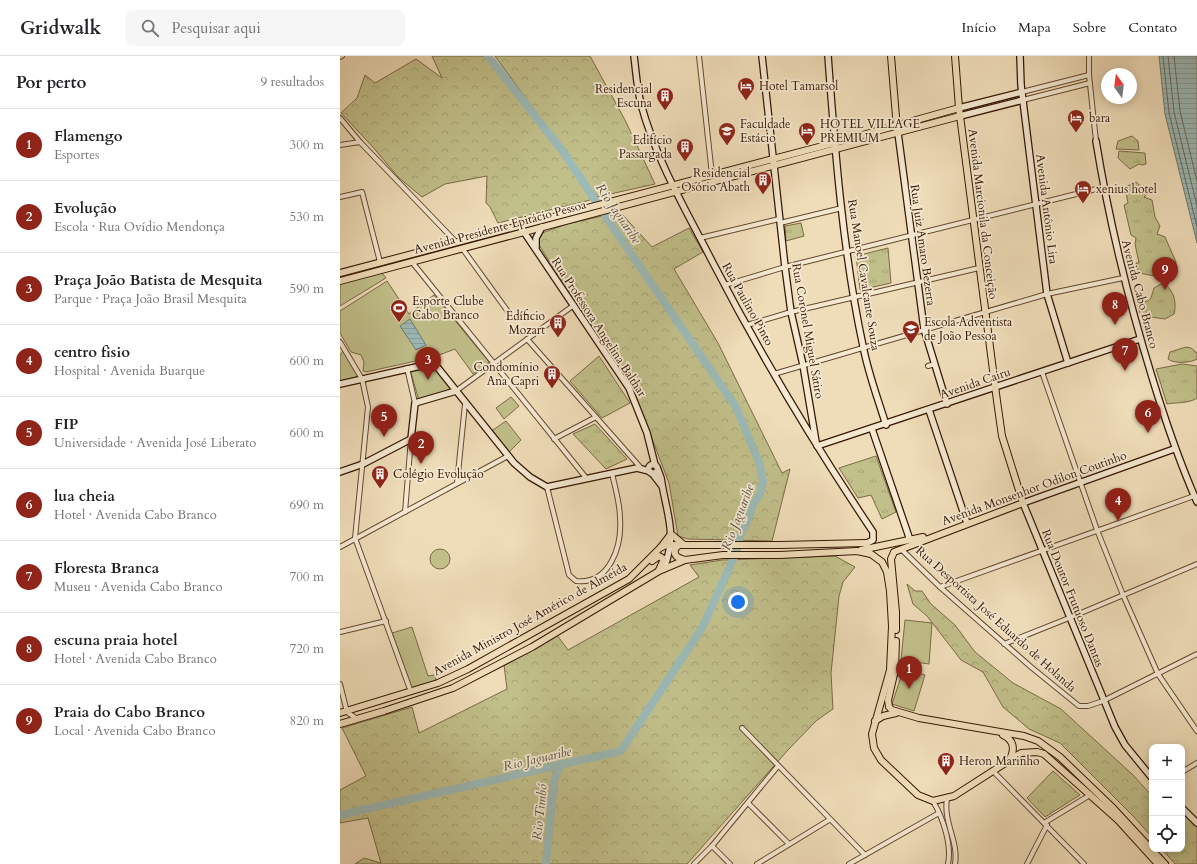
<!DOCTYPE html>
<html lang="pt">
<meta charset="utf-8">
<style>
body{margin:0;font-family:Cardo,serif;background:#f6f6f6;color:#202124}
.controls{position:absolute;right:12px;bottom:12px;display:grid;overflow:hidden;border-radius:8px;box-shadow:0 2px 10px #0003}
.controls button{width:36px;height:36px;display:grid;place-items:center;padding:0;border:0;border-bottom:1px solid #e0e0e0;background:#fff;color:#202124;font:20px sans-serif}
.compass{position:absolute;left:761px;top:12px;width:36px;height:36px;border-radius:50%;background:#fff;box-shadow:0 2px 10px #0003;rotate:346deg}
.you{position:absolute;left:398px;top:546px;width:14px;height:14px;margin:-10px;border:3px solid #fff;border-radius:50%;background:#1a73e8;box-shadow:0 0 0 6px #1a73e833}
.badge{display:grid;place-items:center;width:26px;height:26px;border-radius:50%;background:#8f2418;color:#fff;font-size:13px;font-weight:700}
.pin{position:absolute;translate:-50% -33px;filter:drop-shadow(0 1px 2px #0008)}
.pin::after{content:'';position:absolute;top:21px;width:14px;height:12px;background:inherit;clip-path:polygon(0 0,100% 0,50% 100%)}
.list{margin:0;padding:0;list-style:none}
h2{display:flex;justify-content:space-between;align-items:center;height:52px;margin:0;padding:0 16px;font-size:17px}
h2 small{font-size:13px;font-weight:400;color:#757577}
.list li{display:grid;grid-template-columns:26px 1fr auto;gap:12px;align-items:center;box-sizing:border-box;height:72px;padding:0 16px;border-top:1px solid #e0e0e0}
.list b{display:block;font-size:15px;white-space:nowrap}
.list p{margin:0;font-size:13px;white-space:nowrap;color:#757577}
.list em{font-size:13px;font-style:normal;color:#757577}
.icon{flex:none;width:22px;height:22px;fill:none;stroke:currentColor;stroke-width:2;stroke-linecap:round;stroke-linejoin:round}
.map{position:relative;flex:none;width:857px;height:808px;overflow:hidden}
header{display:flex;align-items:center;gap:24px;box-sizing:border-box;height:56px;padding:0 20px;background:#fff;border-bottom:1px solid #e0e0e0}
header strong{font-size:19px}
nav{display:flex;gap:22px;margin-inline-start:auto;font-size:14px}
.search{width:280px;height:36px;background:#f6f6f6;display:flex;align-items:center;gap:10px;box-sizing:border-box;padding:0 14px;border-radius:8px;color:#757577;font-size:15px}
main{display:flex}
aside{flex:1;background:#fff}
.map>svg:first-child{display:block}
.grass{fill:url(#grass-tufts);stroke:#7a6a46}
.forest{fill:url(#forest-crowns);stroke:#7a6a46}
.park{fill:#c1bf8a;stroke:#7a6a46}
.water{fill:url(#water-rules);stroke:#72786e}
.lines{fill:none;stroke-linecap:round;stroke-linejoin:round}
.shore{stroke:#68685c;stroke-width:1}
.river{stroke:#9cbab7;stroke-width:8}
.street-casing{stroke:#63482f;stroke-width:6}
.secondary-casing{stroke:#341601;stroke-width:8}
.primary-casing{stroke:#341601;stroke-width:8}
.street{stroke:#f5e9d2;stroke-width:4}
.secondary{stroke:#f5e9d2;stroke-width:5.5}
.primary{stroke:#efddb9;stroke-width:6}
.labels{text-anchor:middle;stroke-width:3.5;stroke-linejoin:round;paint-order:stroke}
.poi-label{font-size:12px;fill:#341601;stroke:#f5e9d2;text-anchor:start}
.street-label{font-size:12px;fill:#341601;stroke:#f5e9d2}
.water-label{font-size:13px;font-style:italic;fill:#584f41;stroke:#f5e9d2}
</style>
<header>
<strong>Gridwalk</strong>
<div class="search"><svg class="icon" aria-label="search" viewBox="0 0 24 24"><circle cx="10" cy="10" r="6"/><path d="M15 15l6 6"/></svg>Pesquisar aqui</div>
<nav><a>Início</a><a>Mapa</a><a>Sobre</a><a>Contato</a></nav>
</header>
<main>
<aside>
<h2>Por perto<small>9 resultados</small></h2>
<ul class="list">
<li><span class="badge">1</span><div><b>Flamengo</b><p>Esportes</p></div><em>300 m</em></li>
<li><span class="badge">2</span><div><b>Evolução</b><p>Escola · Rua Ovídio Mendonça</p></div><em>530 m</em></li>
<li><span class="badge">3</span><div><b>Praça João Batista de Mesquita</b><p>Parque · Praça João Brasil Mesquita</p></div><em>590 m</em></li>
<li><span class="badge">4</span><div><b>centro fisio</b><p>Hospital · Avenida Buarque</p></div><em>600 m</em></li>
<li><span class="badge">5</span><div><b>FIP</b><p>Universidade · Avenida José Liberato</p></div><em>600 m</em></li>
<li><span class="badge">6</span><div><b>lua cheia</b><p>Hotel · Avenida Cabo Branco</p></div><em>690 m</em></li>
<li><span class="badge">7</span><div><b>Floresta Branca</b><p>Museu · Avenida Cabo Branco</p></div><em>700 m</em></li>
<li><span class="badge">8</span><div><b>escuna praia hotel</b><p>Hotel · Avenida Cabo Branco</p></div><em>720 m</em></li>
<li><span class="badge">9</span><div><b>Praia do Cabo Branco</b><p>Local · Avenida Cabo Branco</p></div><em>820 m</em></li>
</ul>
</aside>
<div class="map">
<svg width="857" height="808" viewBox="0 0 857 808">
<defs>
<pattern id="grass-tufts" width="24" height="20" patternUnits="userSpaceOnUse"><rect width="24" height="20" fill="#c1bf8a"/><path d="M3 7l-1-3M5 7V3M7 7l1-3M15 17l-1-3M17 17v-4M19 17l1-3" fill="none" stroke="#a6a375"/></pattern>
<pattern id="forest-crowns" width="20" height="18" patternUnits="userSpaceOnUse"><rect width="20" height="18" fill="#c1bf8a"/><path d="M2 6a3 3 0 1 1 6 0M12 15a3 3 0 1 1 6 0" fill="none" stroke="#a6a375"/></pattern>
<pattern id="water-rules" width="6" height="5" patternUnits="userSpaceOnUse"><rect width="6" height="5" fill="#9cbab7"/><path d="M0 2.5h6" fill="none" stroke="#879f9c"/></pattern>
</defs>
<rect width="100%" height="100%" fill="#efddb9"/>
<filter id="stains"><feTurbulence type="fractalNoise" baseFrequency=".005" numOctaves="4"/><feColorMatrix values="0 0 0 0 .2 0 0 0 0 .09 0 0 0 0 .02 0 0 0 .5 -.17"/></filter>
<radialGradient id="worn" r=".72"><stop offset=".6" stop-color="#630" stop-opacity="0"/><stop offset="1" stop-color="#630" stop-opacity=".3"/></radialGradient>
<g class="grass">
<path d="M792 80 798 85 799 94 776 93 778 85Z"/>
<path d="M779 95 805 97 806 108 802 109 799 108 790 113 778 102Z"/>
<path d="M796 126 808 137 804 141 812 144 815 161 820 170 817 178 825 181 836 206 835 212 825 222 799 217 796 207H799L795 188 796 182 791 179 784 149 788 147 785 131Z"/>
<path d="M461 167 464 180 446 185 445 170Z"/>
<path d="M548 192 551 227 520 234 516 200Z"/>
<path d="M821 228C834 230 837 248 834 258L825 263 811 261 810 258 801 261 798 250 800 246 808 245 811 242 814 232Z"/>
<path d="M846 291 851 292 857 297V303C850 307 834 308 828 303L830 296Z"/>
<path d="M259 300 290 347 262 362 230 325Z"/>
<path d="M842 308 857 310V342C848 348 837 346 827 348L816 313Z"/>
<path d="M255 368 287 403 266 413 233 378Z"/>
<path d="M536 400 556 456 542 463 531 439 518 442 499 412Z"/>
<path d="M713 715 740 739 705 761 687 742Z"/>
</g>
<g class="forest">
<path d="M92 0H149L224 97 254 143 158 167 150 151 146 147 147 120 105 128 82 141 58 121 32 90 1 57 17 42 25 19 35 27 76 3 102 22Z"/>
<path d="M155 0H250L285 64 315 128 257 141Z"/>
<path d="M280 156 312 191 349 172 363 196 334 213 378 287 442 417 450 413 432 485 348 483 338 480 329 427 290 325 220 222 197 186 198 180 202 177 227 168Z"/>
<path d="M495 500 515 511 503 526 499 540 491 617 493 653 476 665 448 694 347 808H15L24 802 41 807 28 762 0 767V734L26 720 2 672 72 651 79 677 167 633 164 609 217 579 228 594 359 521 350 509 382 504Z"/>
<path d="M567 528 575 535H582L591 548 615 569 635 596 673 627 721 653 793 719 812 740V781L794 761 720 687 689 673 663 651 643 616 621 604 587 560 573 548Z"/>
<path d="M842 757 857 771V808H835L822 793H842Z"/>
</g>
<g class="park">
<path d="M41 216 46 222 0 250V228Z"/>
<path d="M47 225 69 258 94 239 149 306 133 318 115 293 94 301 26 316 23 315 24 306 21 299 11 296 0 277V255Z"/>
<path d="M3 295 19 320 0 326V299Z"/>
<path d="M92 308 112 335 79 345 70 313Z"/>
<path d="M171 341 179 350 164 363 156 352Z"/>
<path d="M166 365 181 384 169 396 150 376Z"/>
<circle cx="100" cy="503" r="10"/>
<path d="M565 564 592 567 589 608 561 604Z"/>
<path d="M72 571 88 620 94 619 97 625 72 634 52 577Z"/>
<path d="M564 612 585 619 574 655 552 648Z"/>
</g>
<g class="water">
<path d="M819 0H857V187L825 58Z"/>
<path d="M70 263 86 289 76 294 60 270Z"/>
</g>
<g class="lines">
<g class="shore">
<path d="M823 0 829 57 857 171"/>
<path d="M828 0 834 56 857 150"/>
<path d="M834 0 840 55 857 125"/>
</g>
<g class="river">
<path d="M0 759 281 695 362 572 396 497 401 477 408 464 413 448 420 438 423 426 420 409 396 351 274 173 224 97 148 0"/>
<path d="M206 808 214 725 220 708"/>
</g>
<defs>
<g id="street">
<path d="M359 0 372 119"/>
<path d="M749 0V19L756 85"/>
<path d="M0 1 2 0"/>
<path d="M682 36 749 19"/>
<path d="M683 44 750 27"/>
<path d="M0 62 20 86 116 186"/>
<path d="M0 89 20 86"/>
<path d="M0 141 22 136 40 206"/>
<path d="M440 167 502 152"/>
<path d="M360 182 439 163"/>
<path d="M122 192 169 257"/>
<path d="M72 206 247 423"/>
<path d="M385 229 445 211 764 131"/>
<path d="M407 269 451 256 639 212"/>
<path d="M187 283 301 412"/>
<path d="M0 286 22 323 28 351 15 482 71 636"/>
<path d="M588 310 595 308"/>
<path d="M67 312 75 347"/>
<path d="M702 316 757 474 783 539 818 618 857 675"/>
<path d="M434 318 707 238 783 222"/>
<path d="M116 335 234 249"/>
<path d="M214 383 256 361"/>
<path d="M117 427 125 348"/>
<path d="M207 431 229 519 236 525C270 529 282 490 280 462 280 447 275 432 272 417"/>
<path d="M65 456 71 383"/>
<path d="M0 491 168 400"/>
<path d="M561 493 600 531 691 611 739 650H748L763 645 857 598"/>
<path d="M600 531 854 440"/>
<path d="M0 576 46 565"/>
<path d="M664 588 729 562 857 508"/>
<path d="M0 628 7 656 17 663"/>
<path d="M402 672 525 799"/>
<path d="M653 715 744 808"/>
<path d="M842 716 857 707"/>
<path d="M607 743C603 766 619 786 615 808"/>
<path d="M593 745C603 762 612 789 608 808"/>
<path d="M408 747 449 788"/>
<path d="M704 767 750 739"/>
<path d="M372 790 390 808"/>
<path d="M354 808 372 790 438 710"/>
<path d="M417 808 489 764"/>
<path d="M509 808 599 757"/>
<path d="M687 808 707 769"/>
</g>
<g id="secondary">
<path d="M294 0C296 16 297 32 301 48 316 104 346 154 372 205 420 298 474 388 533 476V484L527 487"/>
<path d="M422 0 445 211 451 256 463 309 476 386"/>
<path d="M488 0C495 95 503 197 523 290 528 317 538 343 546 369"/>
<path d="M680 0 681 29 707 238 728 307"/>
<path d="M619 52 682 36"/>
<path d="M620 60 683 44"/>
<path d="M558 77 584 273 607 348"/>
<path d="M756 85C769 165 788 243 812 321 825 364 839 405 857 446"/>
<path d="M184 176 289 332 307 377 315 409"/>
<path d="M196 191V182L202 171"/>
<path d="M0 328 94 307 174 407 190 421 207 431 297 412 309 415"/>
<path d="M589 354 627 467"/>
<path d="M532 373 570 484"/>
<path d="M477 390 800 283"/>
<circle cx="313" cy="413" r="4.5"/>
<path d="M318 414 321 422C326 457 338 477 324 512"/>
<path d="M0 416 23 408 71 383 75 347 116 335"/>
<path d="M312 417 322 430"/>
<path d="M812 722 785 689 775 671 683 447 834 393"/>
<path d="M842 752 857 767"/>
</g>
<g id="primary">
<path d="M551 0 557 73"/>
<path d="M0 217 494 87 619 52"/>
<path d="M0 225 620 60"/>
<path d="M340 488 335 493C333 501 339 502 345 504"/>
<path d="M321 491 331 478 343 488"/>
<path d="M521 494 583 481"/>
<path d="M312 505 319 500 324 503 319 514"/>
<path d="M556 574V556L551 503 554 496 683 447 662 380 657 345 619 52 615 0"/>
<path d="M556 585 555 614 548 644 549 651 552 654 579 662 684 680 698 685 720 701 773 752 825 808"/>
<path d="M0 657 98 627 128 613 289 523 320 492 326 489H440L527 487"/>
<path d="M535 665 543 660 556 657"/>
<path d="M0 668 44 655 113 632 192 591 319 515 345 504 383 499H440L517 495 531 498 542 506 547 516 550 535 552 570 550 614 532 678 534 692 541 704 578 739 593 745 614 740 681 697 697 696 704 698 778 764 818 808"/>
<path d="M663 679C674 684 675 693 670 703"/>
</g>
</defs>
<use href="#street" class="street-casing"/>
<use href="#secondary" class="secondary-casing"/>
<use href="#primary" class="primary-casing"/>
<use href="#street" class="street"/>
<use href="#secondary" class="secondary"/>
<use href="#primary" class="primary"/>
</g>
<defs>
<symbol id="hotel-pin" viewBox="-11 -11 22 30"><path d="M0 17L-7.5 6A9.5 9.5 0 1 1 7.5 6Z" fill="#8f2418" stroke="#f5e9d2"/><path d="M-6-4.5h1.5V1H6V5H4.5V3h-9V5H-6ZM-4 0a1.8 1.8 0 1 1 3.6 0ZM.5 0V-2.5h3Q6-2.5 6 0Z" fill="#fff"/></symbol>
<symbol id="building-pin" viewBox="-11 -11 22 30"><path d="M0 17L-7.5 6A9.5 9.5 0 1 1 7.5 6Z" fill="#8f2418" stroke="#f5e9d2"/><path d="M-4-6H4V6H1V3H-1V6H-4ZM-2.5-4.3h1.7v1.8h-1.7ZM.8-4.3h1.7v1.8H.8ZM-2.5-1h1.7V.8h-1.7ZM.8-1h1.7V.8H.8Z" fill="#fff"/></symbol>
<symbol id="university-pin" viewBox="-11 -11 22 30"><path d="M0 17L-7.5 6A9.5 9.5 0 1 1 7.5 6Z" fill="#8f2418" stroke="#f5e9d2"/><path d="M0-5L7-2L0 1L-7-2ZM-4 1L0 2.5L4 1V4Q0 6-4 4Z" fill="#fff"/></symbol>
<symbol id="stadium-pin" viewBox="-11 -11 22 30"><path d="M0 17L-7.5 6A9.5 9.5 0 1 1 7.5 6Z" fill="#8f2418" stroke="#f5e9d2"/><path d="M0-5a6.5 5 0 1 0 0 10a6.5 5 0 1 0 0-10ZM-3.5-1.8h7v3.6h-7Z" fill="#fff"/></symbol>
<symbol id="school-pin" viewBox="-11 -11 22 30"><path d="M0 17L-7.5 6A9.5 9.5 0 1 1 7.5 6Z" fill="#8f2418" stroke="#f5e9d2"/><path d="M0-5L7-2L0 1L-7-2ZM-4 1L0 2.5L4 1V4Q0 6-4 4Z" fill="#fff"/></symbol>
</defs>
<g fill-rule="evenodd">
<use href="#hotel-pin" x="396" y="20" width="20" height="27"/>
<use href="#building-pin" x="315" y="30" width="20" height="27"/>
<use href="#hotel-pin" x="726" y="52" width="20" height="27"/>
<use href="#university-pin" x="377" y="65" width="20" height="27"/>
<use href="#hotel-pin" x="457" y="65" width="20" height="27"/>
<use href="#building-pin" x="335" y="81" width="20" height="27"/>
<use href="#building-pin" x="413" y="114" width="20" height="27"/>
<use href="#hotel-pin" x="733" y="123" width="20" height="27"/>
<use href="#stadium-pin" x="49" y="242" width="20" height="27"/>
<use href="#building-pin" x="208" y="257" width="20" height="27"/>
<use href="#school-pin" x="561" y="263" width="20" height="27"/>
<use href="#building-pin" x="202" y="308" width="20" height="27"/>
<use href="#building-pin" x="30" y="408" width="20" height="27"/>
<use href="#building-pin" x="596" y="695" width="20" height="27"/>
</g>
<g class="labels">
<g class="poi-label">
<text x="419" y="34">Hotel Tamarsol</text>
<text x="312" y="37" text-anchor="end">Residencial<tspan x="312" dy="14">Escuna</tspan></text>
<text x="749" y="66">bara</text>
<text x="400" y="72">Faculdade<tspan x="400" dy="14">Estácio</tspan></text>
<text x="480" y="72">HOTEL VILLAGE<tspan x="480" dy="14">PREMIUM</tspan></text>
<text x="332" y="88" text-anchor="end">Edifício<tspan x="332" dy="14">Passargada</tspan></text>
<text x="410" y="121" text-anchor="end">Residencial<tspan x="410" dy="14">Osório Abath</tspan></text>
<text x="756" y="137">xenius hotel</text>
<text x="72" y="249">Esporte Clube<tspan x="72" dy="14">Cabo Branco</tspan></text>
<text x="205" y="264" text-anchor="end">Edíficio<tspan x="205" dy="14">Mozart</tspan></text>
<text x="584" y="270">Escola Adventista<tspan x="584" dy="14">de João Pessoa</tspan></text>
<text x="199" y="315" text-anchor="end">Condomínio<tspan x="199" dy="14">Ana Capri</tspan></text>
<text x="53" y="422">Colégio Evolução</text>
<text x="619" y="709">Heron Marinho</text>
</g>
<g class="street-label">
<text transform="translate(707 153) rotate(83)" y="4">Avenida Antônio Lira</text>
<text transform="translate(643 158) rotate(83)" y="4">Avenida Marcionila da Conceição</text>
<text transform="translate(160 171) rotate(-15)" y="4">Avenida Presidente Epitácio Pessoa</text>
<text transform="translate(583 189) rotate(82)" y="4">Rua Juiz Amaro Bezerra</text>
<text transform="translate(524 219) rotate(81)" y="4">Rua Manoel Cavalcante Souza</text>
<text transform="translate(800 238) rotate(75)" y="4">Avenida Cabo Branco</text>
<text transform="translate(408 248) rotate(61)" y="4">Rua Paulino Pinto</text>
<text transform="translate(259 271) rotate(57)" y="4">Rua Professora Angelina Balthar</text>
<text transform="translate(468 275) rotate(80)" y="4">Rua Coronel Miguel Sátiro</text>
<text transform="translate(635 327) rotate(-19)" y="4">Avenida Cairu</text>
<text transform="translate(694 432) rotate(-20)" y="4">Avenida Monsenhor Odilon Coutinho</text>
<text transform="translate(733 542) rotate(68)" y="4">Rua Doutor Frutuoso Dantas</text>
<text transform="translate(190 563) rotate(-29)" y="4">Avenida Ministro José Américo de Almeida</text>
<text transform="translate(656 563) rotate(42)" y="4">Rua Desportista José Eduardo de Holanda</text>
</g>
<g class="water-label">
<text transform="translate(279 157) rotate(56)" y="5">Rio Jaguaribe</text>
<text transform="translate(397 461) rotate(-69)" y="5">Rio Jaguaribe</text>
<text transform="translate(197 702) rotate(-13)" y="5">Rio Jaguaribe</text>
<text transform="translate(199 756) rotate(-84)" y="5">Rio Timbó</text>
</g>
</g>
<rect width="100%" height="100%" filter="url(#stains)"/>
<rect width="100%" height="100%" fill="url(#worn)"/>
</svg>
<div class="controls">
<button>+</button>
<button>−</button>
<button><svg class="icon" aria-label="locate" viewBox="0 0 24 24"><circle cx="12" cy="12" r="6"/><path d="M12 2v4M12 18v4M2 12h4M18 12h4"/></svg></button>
</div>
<svg class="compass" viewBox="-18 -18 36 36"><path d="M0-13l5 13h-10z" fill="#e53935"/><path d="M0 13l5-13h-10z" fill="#757577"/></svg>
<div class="you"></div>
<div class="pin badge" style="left:569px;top:633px">1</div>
<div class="pin badge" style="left:81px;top:408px">2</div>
<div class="pin badge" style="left:88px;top:324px">3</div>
<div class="pin badge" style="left:778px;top:465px">4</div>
<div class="pin badge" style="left:44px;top:381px">5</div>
<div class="pin badge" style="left:808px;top:377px">6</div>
<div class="pin badge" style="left:785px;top:315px">7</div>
<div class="pin badge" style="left:775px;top:269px">8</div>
<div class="pin badge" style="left:825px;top:234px">9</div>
</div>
</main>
